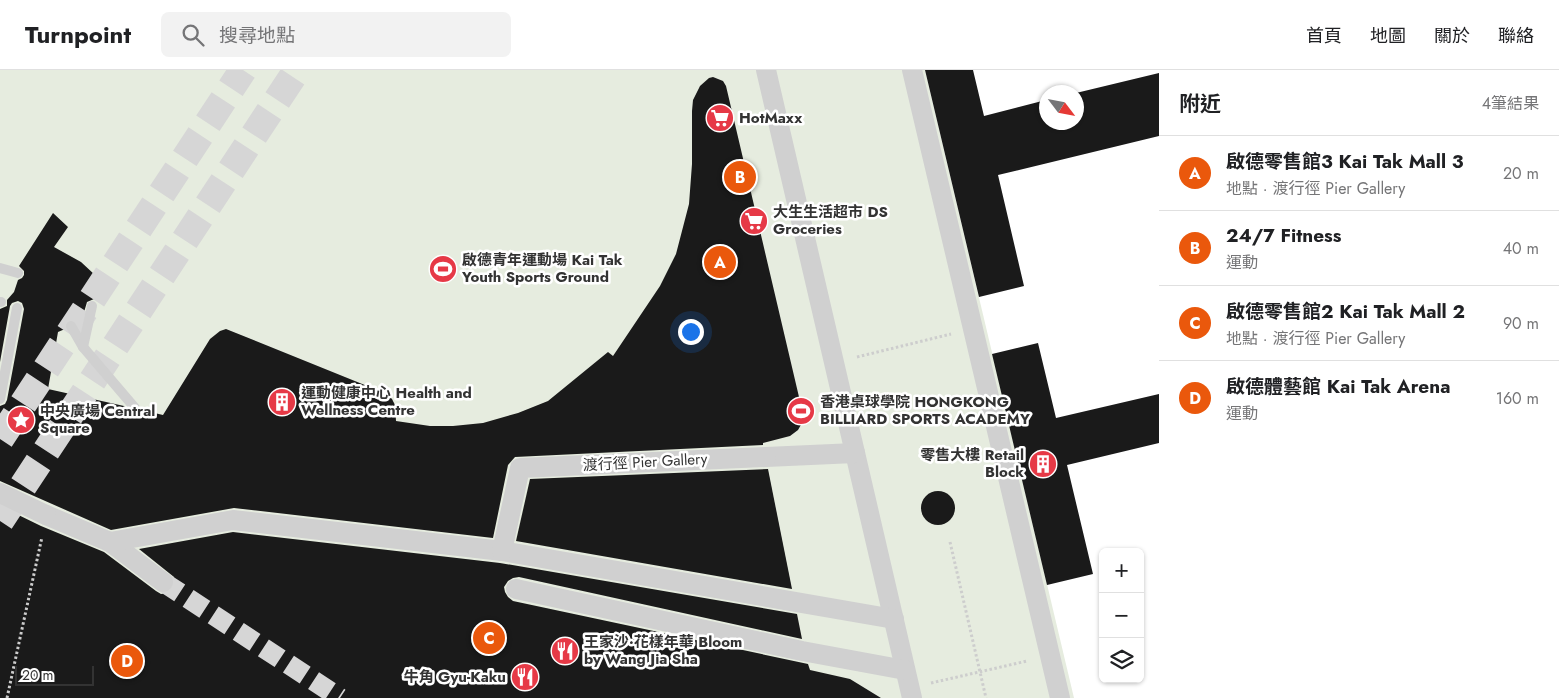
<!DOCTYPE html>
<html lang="zh-TW">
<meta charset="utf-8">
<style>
body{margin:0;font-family:Jost,"Noto Sans TC",sans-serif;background:#f2f2f2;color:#202124}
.controls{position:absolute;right:15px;bottom:15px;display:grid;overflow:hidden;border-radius:8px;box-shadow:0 1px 4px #0004}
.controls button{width:45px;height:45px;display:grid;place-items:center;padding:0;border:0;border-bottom:1px solid #e0e0e0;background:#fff;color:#202124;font:25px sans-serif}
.compass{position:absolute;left:1039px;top:15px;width:45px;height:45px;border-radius:50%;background:#fff;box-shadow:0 1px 4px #0004;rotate:122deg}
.scale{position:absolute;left:15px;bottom:12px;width:79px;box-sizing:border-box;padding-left:5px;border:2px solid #333;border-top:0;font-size:14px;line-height:18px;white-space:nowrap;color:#333;-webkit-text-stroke:4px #fff;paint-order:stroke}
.you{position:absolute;left:690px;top:261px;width:18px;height:18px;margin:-12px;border:4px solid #fff;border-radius:50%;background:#1a73e8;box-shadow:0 0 0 8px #1a73e833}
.badge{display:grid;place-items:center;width:32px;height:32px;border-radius:50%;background:#ea580c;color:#fff;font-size:16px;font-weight:700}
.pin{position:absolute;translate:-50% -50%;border:2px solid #fff;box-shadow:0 1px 5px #0006}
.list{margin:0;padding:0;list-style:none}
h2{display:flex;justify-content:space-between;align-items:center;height:65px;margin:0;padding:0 20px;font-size:21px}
h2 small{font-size:16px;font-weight:400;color:#757577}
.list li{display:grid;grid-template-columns:32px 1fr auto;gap:15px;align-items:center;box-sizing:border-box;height:75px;padding:0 20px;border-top:1px solid #e0e0e0}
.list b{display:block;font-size:19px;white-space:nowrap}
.list p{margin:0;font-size:16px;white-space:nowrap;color:#757577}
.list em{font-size:16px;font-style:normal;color:#757577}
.icon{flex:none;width:28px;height:28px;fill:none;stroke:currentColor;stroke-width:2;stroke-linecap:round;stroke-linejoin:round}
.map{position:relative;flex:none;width:1159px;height:628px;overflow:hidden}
header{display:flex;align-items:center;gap:30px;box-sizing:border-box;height:70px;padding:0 25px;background:#fff;border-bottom:1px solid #e0e0e0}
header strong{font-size:24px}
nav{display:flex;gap:28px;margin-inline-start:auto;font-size:18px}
.search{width:350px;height:45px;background:#f2f2f2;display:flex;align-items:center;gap:12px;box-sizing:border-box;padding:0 18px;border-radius:8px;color:#757577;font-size:19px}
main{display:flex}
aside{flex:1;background:#fff}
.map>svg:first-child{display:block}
.green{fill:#e6ecdf}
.building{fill:#1a1a1a}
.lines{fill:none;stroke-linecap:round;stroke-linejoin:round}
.street-tunnel{stroke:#d6d6d6;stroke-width:20;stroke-dasharray:20 10;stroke-linecap:butt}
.highway-tunnel{stroke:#d6d6d6;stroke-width:28;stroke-dasharray:28 14;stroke-linecap:butt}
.path{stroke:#cdcdcd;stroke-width:3;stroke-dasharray:2.5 2.5;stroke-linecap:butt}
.lane{stroke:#d0d0d0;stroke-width:10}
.street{stroke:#d0d0d0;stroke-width:20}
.street-bridge{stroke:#d0d0d0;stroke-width:20}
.labels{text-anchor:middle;stroke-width:5;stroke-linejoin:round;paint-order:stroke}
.poi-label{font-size:15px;font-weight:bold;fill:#333;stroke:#fff;text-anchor:start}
.street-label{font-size:15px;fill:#333;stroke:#fff}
</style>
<header>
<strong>Turnpoint</strong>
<div class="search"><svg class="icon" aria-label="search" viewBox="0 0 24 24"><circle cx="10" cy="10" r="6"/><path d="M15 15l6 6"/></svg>搜尋地點</div>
<nav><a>首頁</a><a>地圖</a><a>關於</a><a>聯絡</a></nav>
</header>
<main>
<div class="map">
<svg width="1159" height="628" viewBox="0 0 1159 628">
<rect width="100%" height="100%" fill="#fff"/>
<path class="green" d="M0 0H925L1074 628H0Z"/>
<g class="building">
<path d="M925 0H973L984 46 1046 30V52H1076V23L1159 3V66L998 105 1024 216 979 227Z"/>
<path d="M713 7 723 11 726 16 803 344 802 353 798 360 790 366 763 373V375L515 387 508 395 493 468 234 438 111 460 0 411V336L5 334 7 330 24 239 22 233 18 231 12 233 10 236 0 292V239L7 236V230L14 222 18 210 22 208 24 205V201L19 196 53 143 68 157 54 177 81 192 95 205 97 221 94 229 87 232 82 249 77 252 74 250H68L65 253V259L58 262 48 319 124 336 133 345 139 344 142 340 163 345 210 269 220 261 226 259 387 324 392 329 395 335 396 351 430 356H453L483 353 518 343 548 331 608 282 613 286 660 216 676 184 689 134 692 94V41L693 30 700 16 709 8Z"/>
<path d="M1038 273 1056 348 1159 324V373L1067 395 1093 504 1047 515 992 284Z"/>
<path d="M768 399 792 519 516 471 530 409Z"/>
<circle cx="938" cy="438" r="17"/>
<path d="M0 436 41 456 104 482 156 521 161 524 168 523 173 519 175 513 174 507 139 479 233 462 500 493 797 544 802 569 519 507 513 508 508 511 504 517 505 522 508 527 513 531 808 594 810 600 850 609 881 628H0Z"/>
</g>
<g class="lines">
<path class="street-tunnel" d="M163 512 340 628"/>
<g class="highway-tunnel">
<path d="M0 369 243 0"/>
<path d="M0 451 297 0"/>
</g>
<g class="path">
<path d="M857 287 951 264"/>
<path d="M950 472 986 628"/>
<path d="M931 613 1027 591"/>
<path d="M7 628 42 467"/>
</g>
<g class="lane">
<path d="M0 198 18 203"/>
<path d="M0 232H1"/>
<path d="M71 256 83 277 135 338"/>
<path d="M83 277 92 236"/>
<path d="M0 329 17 238"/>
</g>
<g class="street">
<path d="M766 0 912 628"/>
<path d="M912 0 1060 628"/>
<path d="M766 387 855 383"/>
<path d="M46 445 110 472 163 512"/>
<path d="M110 472 233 450 502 481 894 549"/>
<path d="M516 519 802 581 905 600"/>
</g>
<g class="street-bridge">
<path d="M0 423 46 445"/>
<path d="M502 481 520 398 766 387"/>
</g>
</g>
<defs>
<symbol id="supermarket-disc" viewBox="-11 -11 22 22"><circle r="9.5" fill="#e63946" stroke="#fff"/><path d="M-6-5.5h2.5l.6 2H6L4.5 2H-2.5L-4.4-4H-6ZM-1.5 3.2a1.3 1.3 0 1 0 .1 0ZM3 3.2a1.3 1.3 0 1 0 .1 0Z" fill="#fff"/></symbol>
<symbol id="stadium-disc" viewBox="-11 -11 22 22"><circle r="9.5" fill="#e63946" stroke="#fff"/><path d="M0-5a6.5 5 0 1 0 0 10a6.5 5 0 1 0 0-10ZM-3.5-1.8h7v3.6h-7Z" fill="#fff"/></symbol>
<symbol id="building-disc" viewBox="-11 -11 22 22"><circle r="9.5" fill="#e63946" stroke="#fff"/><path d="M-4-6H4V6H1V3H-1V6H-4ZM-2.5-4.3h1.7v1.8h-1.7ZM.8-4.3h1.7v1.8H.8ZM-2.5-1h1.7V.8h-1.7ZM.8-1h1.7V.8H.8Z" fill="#fff"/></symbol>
<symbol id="sight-disc" viewBox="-11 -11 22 22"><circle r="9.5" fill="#e63946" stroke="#fff"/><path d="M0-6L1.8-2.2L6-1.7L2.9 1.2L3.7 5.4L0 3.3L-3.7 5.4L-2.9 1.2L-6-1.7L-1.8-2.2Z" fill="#fff"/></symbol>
<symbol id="restaurant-disc" viewBox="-11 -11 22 22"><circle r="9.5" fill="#e63946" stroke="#fff"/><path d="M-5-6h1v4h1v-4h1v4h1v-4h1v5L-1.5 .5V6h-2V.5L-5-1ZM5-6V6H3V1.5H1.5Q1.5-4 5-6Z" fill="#fff"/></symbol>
</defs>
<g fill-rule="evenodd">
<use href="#supermarket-disc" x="704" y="32" width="32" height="32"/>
<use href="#supermarket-disc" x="738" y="135" width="32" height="32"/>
<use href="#stadium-disc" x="427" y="183" width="32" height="32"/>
<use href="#building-disc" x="266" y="316" width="32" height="32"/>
<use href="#stadium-disc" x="785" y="325" width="32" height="32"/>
<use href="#sight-disc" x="5" y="334" width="32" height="32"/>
<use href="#building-disc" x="1027" y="378" width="32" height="32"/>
<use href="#restaurant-disc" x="549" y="565" width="32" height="32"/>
<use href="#restaurant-disc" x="509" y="591" width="32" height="32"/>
</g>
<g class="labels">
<g class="poi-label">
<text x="739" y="53">HotMaxx</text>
<text x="773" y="147">大生生活超市 DS<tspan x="773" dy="17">Groceries</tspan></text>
<text x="462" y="195">啟德青年運動場 Kai Tak<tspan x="462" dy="17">Youth Sports Ground</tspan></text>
<text x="301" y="328">運動健康中心 Health and<tspan x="301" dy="17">Wellness Centre</tspan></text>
<text x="820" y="337">香港桌球學院 HONGKONG<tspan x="820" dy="17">BILLIARD SPORTS ACADEMY</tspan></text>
<text x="40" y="346">中央廣場 Central<tspan x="40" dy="17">Square</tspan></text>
<text x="1024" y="390" text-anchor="end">零售大樓 Retail<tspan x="1024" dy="17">Block</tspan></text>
<text x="584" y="577">王家沙·花樣年華 Bloom<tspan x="584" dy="17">by Wang Jia Sha</tspan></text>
<text x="506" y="612" text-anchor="end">牛角 Gyu-Kaku</text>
</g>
<g class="street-label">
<text transform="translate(645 392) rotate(-3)" y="5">渡行徑 Pier Gallery</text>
</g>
</g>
</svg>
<div class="controls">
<button>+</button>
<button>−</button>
<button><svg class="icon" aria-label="layers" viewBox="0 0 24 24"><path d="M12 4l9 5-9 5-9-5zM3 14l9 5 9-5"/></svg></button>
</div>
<svg class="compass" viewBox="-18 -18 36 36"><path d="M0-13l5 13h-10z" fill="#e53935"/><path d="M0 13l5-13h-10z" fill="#757577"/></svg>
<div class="scale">20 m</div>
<div class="you"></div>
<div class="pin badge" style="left:720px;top:192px">A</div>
<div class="pin badge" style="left:740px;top:107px">B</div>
<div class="pin badge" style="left:489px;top:568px">C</div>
<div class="pin badge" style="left:127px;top:591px">D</div>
</div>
<aside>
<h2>附近<small>4筆結果</small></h2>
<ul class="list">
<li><span class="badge">A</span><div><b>啟德零售館3 Kai Tak Mall 3</b><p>地點 · 渡行徑 Pier Gallery</p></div><em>20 m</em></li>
<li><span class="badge">B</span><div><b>24/7 Fitness</b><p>運動</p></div><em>40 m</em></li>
<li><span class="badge">C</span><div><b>啟德零售館2 Kai Tak Mall 2</b><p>地點 · 渡行徑 Pier Gallery</p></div><em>90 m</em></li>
<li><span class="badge">D</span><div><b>啟德體藝館 Kai Tak Arena</b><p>運動</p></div><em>160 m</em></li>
</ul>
</aside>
</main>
